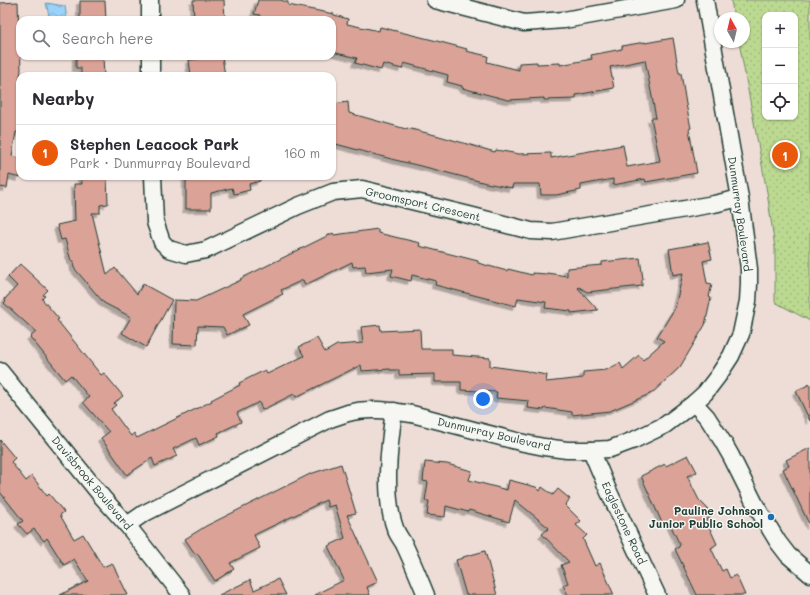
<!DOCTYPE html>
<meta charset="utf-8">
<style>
body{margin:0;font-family:Mali,sans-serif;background:#f7f7f7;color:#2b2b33}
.controls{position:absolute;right:12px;top:12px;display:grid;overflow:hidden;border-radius:8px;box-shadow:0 1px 3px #0004}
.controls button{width:36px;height:36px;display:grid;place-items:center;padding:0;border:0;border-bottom:1px solid #e1e1e2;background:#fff;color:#2b2b33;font:20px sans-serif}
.compass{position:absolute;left:714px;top:12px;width:36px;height:36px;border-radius:50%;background:#fff;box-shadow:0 1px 3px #0004;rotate:352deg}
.you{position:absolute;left:483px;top:399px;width:14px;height:14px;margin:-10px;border:3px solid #fff;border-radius:50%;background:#1a73e8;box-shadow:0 0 0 6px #1a73e833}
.badge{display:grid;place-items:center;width:26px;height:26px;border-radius:50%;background:#ea580c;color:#fff;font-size:13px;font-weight:700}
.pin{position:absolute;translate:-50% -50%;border:2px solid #fff;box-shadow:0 1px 4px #0006}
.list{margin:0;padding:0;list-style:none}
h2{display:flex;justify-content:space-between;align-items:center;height:52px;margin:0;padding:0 16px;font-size:17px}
h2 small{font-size:13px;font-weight:400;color:#7c7c81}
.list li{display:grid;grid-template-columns:26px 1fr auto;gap:12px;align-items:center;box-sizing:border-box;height:56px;padding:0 16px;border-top:1px solid #e1e1e2}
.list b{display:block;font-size:15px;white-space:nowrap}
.list p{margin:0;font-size:13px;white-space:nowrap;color:#7c7c81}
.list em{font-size:13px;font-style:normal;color:#7c7c81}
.icon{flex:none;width:22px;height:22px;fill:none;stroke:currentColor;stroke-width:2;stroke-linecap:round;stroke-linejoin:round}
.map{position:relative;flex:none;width:810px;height:595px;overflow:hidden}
.search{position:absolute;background:#fff;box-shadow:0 1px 3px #0004;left:16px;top:16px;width:320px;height:44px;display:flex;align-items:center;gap:10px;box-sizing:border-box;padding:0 14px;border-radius:12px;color:#7c7c81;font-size:15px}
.panel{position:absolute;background:#fff;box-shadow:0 1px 3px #0004;left:16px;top:72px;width:320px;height:108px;border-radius:12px}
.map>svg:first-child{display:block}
.park{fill:url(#park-dots);stroke:#6e8b62;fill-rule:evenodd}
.water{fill:url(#water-waves);stroke:#6996ab}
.building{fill:#dba297;stroke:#1f3d34;filter:url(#shadow)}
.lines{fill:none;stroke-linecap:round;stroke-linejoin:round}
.minor-casing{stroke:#1f3d34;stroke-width:19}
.minor{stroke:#f6f6f2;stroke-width:16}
.poi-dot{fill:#1f6fb2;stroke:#f6f6f2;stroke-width:1.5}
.labels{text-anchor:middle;stroke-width:3;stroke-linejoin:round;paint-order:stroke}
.street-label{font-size:11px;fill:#1f3d34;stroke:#f6f6f2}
.poi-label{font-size:11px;font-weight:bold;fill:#1f3d34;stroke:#f6f6f2;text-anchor:end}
</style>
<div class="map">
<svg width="810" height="595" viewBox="0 0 810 595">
<defs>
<pattern id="park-dots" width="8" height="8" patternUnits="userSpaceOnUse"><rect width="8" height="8" fill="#bcd991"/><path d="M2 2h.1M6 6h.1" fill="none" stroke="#a1bb7e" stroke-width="1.8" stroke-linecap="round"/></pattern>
<pattern id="water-waves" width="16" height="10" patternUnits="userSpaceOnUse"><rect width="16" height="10" fill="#9bd2fa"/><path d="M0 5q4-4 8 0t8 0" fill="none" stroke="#85b5d7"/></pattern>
<filter id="shadow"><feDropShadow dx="-3.5" dy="3.5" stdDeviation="0" flood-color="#0004"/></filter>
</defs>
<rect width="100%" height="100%" fill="#eeddd7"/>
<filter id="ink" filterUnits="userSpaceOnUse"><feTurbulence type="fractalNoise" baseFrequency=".025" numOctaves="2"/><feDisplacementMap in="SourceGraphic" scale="8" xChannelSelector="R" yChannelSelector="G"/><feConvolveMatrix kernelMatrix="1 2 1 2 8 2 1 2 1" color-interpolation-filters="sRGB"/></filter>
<g filter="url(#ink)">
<path class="park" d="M731 0H810V321L775 302V248L767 192 739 42H744V18H734ZM765 15H795V117H765Z"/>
<path class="water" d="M46 3 65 6 67 20H50Z"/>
<g class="building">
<path d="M193 0H224L225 20H194Z"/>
<path d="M258 0H280L288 2V5L334 14V15L348 19 347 24 379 31 380 27 433 40 467 49 466 51 488 56 487 62 519 70V63L537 62V64L560 63V65L592 59 591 55 622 49V46L645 42V43L673 38 679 73H681L686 104 691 128 689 129 697 173 646 182 645 179 613 185V179L581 185V190L556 195H541L540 184H513L512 188 486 183 429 168 395 160 332 143V104L348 102 349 113 406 129 407 128 439 136 495 152 496 150 519 154 551 153V158L623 145 627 167 660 161 651 118H656L645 60 610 67 614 88 576 95V99L544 100V98L508 100 462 88V86L447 82 448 75 404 63 402 69 383 64 381 70 355 63 357 58 332 52V20H259L260 15 254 14Z"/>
<path d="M80 1H105L106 20H80Z"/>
<path d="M18 2 19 38H20L21 70 20 76V133L16 132 12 156 20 158V178L9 175 7 188 0 187V3Z"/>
<path d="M76 56H103L104 76H81V68H76Z"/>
<path d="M222 56 225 76H191L189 60Z"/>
<path d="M81 176H107L108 204 100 205V213H92L107 275 115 268 137 294 143 284 172 300 146 347 122 333 131 317 104 303 74 268 73 261H71L65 239 61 240 57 225 75 221 74 184H82Z"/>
<path d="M186 176H260V181L249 184 250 190 234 194 232 188 211 193V209H186Z"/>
<path d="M378 229V233L420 243 419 246 478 261V263L507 271 508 269 532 275V273L547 274V273L567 276V268L602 265V262L640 258 643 279 642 280V286L587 292 579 287 578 288 598 310 571 313V311L545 308 546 302 518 298 516 306 435 285 436 281 412 275 411 281 391 276 393 269 366 272 365 266 353 267 352 262 305 285 303 280 281 290 283 294 243 314 249 325 227 335 223 327 198 326 197 345 173 344 174 300 196 301 241 280 240 279 333 233 334 235Z"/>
<path d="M708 242 712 259 703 261 707 283 712 284 709 297 711 298 705 325 680 367 652 393 610 411 572 415V412L545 408 544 410 528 408 529 401 496 398 497 392 461 390V382H435V374L399 375V370H390V369L362 371 361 365 296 397 294 394 262 410 259 402 237 413 241 422 218 433 219 436 199 445 196 438 173 449 177 456 155 466 152 458 127 475 101 438 109 432 83 402 89 397 71 375 65 380 30 337 36 332 4 303 6 301 5 299 17 286 8 277 20 264 48 290 43 295 45 296 42 299 59 319 57 320 101 375 104 373 123 396 114 403 116 405 111 409 131 436 134 433 137 438 212 401 211 400 240 385 239 383 265 370 267 374 304 356 299 347 317 338 325 352 337 345 363 343 361 327 380 325 381 331 420 329 421 349H452V355L490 358V366L527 371 529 372 547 375 546 382 583 378V372L606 370 620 363 623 369 639 355 643 360 664 341 657 337 675 308 683 273 673 275 669 249Z"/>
<path d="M810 384V421L796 391Z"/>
<path d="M0 440 15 458 11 462 26 481 32 476 47 496 49 494 64 512 60 515 74 539 83 534 103 567 112 563 128 595H60L88 581 74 559 64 565 47 538 44 541 34 529 27 534 18 524 23 521 0 492Z"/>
<path d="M810 448V526L783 469 789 466 786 460Z"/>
<path d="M688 455 697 472 687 476 699 500 707 508 711 517 706 520 717 544 711 548 722 571 726 569 730 578 736 575 745 595H697L675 549 679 547V546L680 545 669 522 663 525 641 476 665 464 666 466Z"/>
<path d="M425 462 447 464 472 471 469 480 507 490 509 480 536 487 540 491 542 487 553 495 558 489 570 499 565 505 581 521 576 525 587 535 583 539 595 566 600 563 614 595H568L563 585 568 583 561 565 569 562 542 534 549 528 515 500 509 522 469 510 468 512 446 506 445 517 427 515 429 501H425L428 482 423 481Z"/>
<path d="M341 464 356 513 347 515 378 582 367 587 370 595H314L344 580 328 546 345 538 335 505 328 507 326 500 254 535 260 548 230 563 234 569 215 581 197 553 195 554 185 539 206 526 310 474Z"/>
<path d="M485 551 497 595H466L456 560 463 558V557Z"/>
<path d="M278 579 286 595H219L250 580 254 590Z"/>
</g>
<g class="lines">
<defs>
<g id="minor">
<path d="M150 0V20"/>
<path d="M435 0 524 23 564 20 676 0"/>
<path d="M151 56V76"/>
<path d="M153 176 155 222 162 242 169 249 186 254 206 250 298 206 333 192 362 189 469 215 531 231 552 232 714 204 740 198"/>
<path d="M0 371 103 498 127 525 182 595"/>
<path d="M694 403 707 417 723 442 731 456 756 506 778 542 788 555 810 574"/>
<path d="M394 411C389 446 383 495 395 528 397 534 401 539 404 544 412 561 419 578 426 595"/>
<path d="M591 450 608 490 657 595"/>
<path d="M127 525 143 514 330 419C336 417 342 415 348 413 369 407 391 411 412 414L524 443 544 447 567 450H591L610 449 634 440 665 425 694 403 705 393 718 376 731 356 741 334 748 301 749 284V269L740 198 705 0"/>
</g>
</defs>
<use href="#minor" class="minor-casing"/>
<use href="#minor" class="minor"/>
</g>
</g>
<circle class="poi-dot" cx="771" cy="517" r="4"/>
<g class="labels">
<g class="street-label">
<text transform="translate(423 204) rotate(13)" y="4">Groomsport Crescent</text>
<text transform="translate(740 214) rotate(82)" y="4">Dunmurray Boulevard</text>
<text transform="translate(494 434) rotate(13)" y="4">Dunmurray Boulevard</text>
<text transform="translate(92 483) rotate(50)" y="4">Davisbrook Boulevard</text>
<text transform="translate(624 523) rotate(65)" y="4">Eaglestone Road</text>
</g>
<g class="poi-label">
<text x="763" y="515">Pauline Johnson<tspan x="763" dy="13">Junior Public School</tspan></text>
</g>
</g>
</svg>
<div class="controls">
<button>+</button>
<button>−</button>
<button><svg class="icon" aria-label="locate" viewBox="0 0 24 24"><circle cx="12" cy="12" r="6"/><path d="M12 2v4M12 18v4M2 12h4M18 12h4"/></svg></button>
</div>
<svg class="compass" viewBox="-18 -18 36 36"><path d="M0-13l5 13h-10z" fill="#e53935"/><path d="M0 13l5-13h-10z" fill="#7c7c81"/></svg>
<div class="you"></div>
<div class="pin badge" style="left:785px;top:155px">1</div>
<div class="search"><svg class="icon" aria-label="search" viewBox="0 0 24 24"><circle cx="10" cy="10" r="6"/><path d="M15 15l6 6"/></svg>Search here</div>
<section class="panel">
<h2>Nearby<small></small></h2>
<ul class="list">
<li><span class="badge">1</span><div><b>Stephen Leacock Park</b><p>Park · Dunmurray Boulevard</p></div><em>160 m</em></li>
</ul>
</section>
</div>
